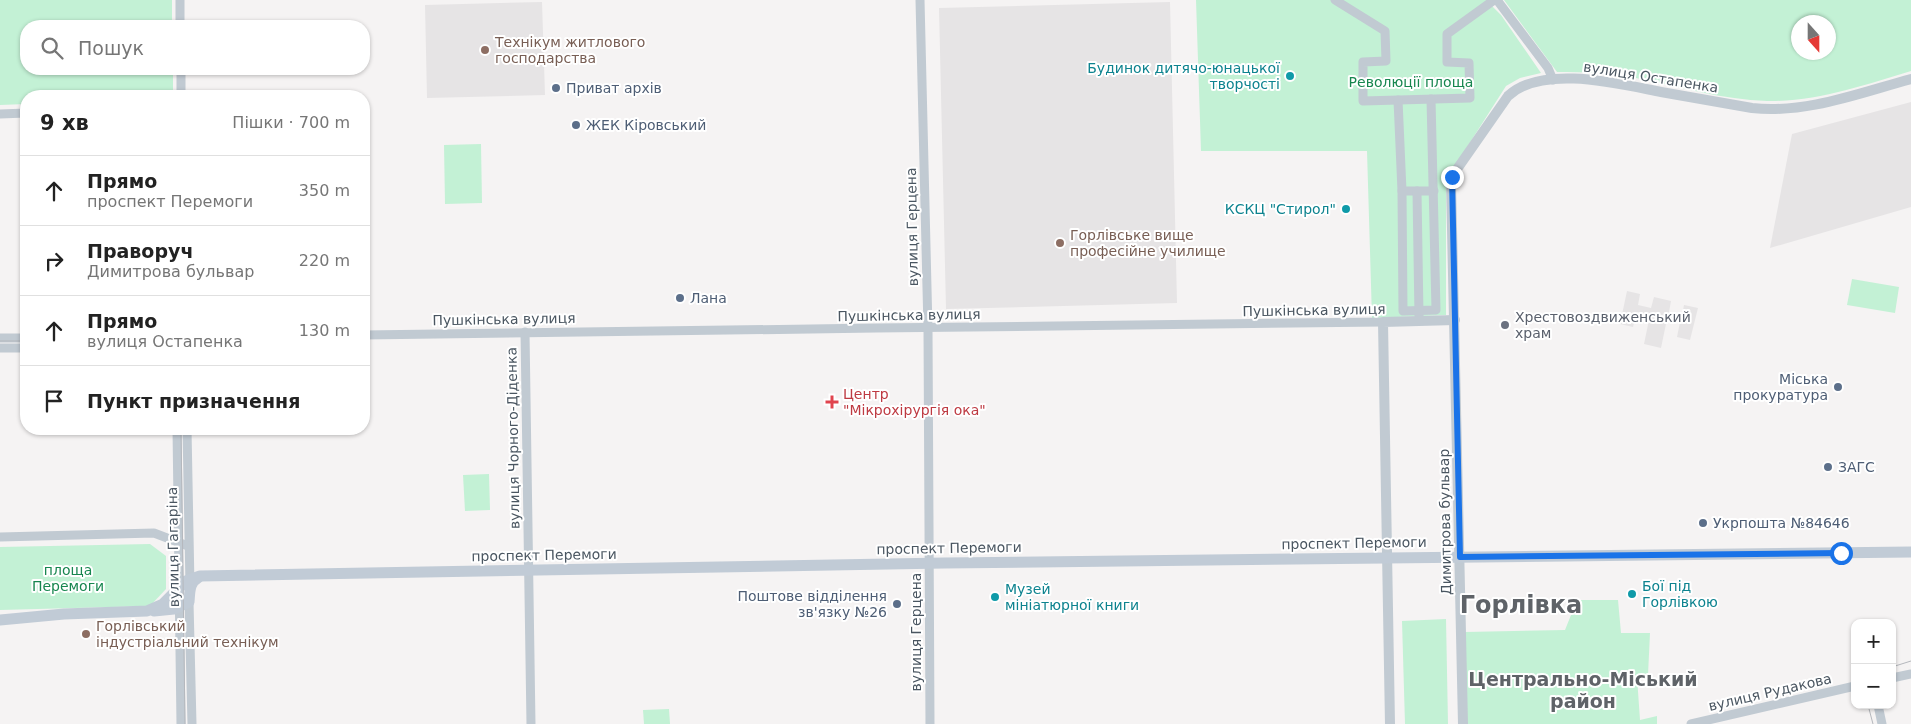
<!DOCTYPE html>
<html lang="uk">
<meta charset="utf-8">
<style>
body{margin:0;font-family:"DejaVu Sans",sans-serif;background:#f2f2f2;color:#222}
.controls{position:absolute;right:15px;bottom:15px;display:grid;overflow:hidden;border-radius:10px;box-shadow:0 1px 4px #0004}
.controls button{width:45px;height:45px;display:grid;place-items:center;padding:0;border:0;border-bottom:1px solid #e0e0e0;background:#fff;color:#222;font:25px sans-serif}
.compass{position:absolute;left:1791px;top:15px;width:45px;height:45px;border-radius:50%;background:#fff;box-shadow:0 1px 4px #0004;rotate:159deg}
.stop{position:absolute;width:15px;height:15px;margin:-11px;border:4px solid #1a73e8;border-radius:50%;background:#fff}
.stop.end{background:#1a73e8;border-color:#fff;box-shadow:0 1px 5px #0008}
.list{margin:0;padding:0;list-style:none}
h2{display:flex;justify-content:space-between;align-items:center;height:65px;margin:0;padding:0 20px;font-size:21px}
h2 small{font-size:16px;font-weight:400;color:#767676}
.list li{display:grid;grid-template-columns:32px 1fr auto;gap:15px;align-items:center;box-sizing:border-box;height:70px;padding:0 20px;border-top:1px solid #e0e0e0}
.list b{display:block;font-size:19px;white-space:nowrap}
.list p{margin:0;font-size:16px;white-space:nowrap;color:#767676}
.list em{font-size:16px;font-style:normal;color:#767676}
.icon{flex:none;width:28px;height:28px;fill:none;stroke:currentColor;stroke-width:2;stroke-linecap:round;stroke-linejoin:round}
.map{position:relative;flex:none;width:1911px;height:724px;overflow:hidden}
.search{position:absolute;background:#fff;box-shadow:0 1px 4px #0004;left:20px;top:20px;width:350px;height:55px;display:flex;align-items:center;gap:12px;box-sizing:border-box;padding:0 18px;border-radius:20px;color:#767676;font-size:19px}
.panel{position:absolute;background:#fff;box-shadow:0 1px 4px #0004;left:20px;top:90px;width:350px;height:345px;border-radius:20px}
.map>svg:first-child{display:block}
.education{fill:#e6e4e5}
.park{fill:#c3f1d5;fill-rule:evenodd}
.lines{fill:none;stroke-linecap:round;stroke-linejoin:round}
.minor{stroke:#c1cad2;stroke-width:9}
.tertiary{stroke:#c1cad2;stroke-width:10}
.secondary{stroke:#c1cbd6;stroke-width:11}
.tram{stroke:#b5b8bd;stroke-width:1}
.route{stroke:#1a73e8;stroke-width:6}
.education-dot{fill:#8d6e63;stroke:#fff;stroke-width:2}
.culture-dot{fill:#0f9aa8;stroke:#fff;stroke-width:2}
.service-dot{fill:#5c6f8a;stroke:#fff;stroke-width:2}
.worship-dot{fill:#6b7280;stroke:#fff;stroke-width:2}
.health-dot{fill:#e0444e;stroke:#fff;stroke-width:2}
.labels{text-anchor:middle;stroke-width:4;stroke-linejoin:round;paint-order:stroke}
.education-label{font-size:14px;fill:#785e54;stroke:#fff;text-anchor:start}
.culture-label{font-size:14px;fill:#0d838f;stroke:#fff;text-anchor:end}
.street-label{font-size:14px;fill:#4a5661;stroke:#fff}
.park-label{font-size:14px;fill:#17864f;stroke:#fff}
.service-label{font-size:14px;fill:#4e5e75;stroke:#fff;text-anchor:start}
.worship-label{font-size:14px;fill:#5b616d;stroke:#fff;text-anchor:start}
.health-label{font-size:14px;fill:#be3a42;stroke:#fff;text-anchor:start}
.district-label{font-size:19px;font-weight:bold;fill:#5f6368;stroke:#fff}
.town-label{font-size:24px;font-weight:bold;fill:#5f6368;stroke:#fff}
</style>
<div class="map">
<svg width="1911" height="724" viewBox="0 0 1911 724">
<rect width="100%" height="100%" fill="#f5f3f3"/>
<g class="education">
<path d="M542 2 545 95 427 98 425 5Z"/>
<path d="M1170 2 1177 303 946 309 939 8Z"/>
<path d="M1911 102V207L1770 248 1792 134Z"/>
<path d="M1627 291 1640 294 1638 305 1651 308 1654 297 1671 301 1669 312 1682 315 1684 305 1698 308 1690 340 1677 337 1680 322 1667 319 1661 348 1644 344 1650 315 1637 312 1633 327 1620 324Z"/>
</g>
<g class="park">
<path d="M0 0H172V26H26V69H173V96H26V104L0 105Z"/>
<path d="M1196 0H1486L1501 15 1541 73 1520 78 1506 86 1446 180V315L1372 318 1367 151H1201Z"/>
<path d="M1504 0H1911V71C1864 85 1817 102 1767 101 1723 100 1679 86 1636 78 1610 73 1584 72 1557 72ZM1798 22H1828V52H1798Z"/>
<path d="M481 144 482 203 445 204 444 145Z"/>
<path d="M1852 279 1899 287 1895 313 1847 305Z"/>
<path d="M489 474 490 510 465 511 463 475Z"/>
<path d="M150 544 166 556V589L150 606 0 610V547Z"/>
<path d="M1577 600H1618L1621 633H1650L1648 675 1637 677 1640 720 1657 716V724H1467L1465 632 1565 630Z"/>
<path d="M1446 619 1448 724H1405L1402 621Z"/>
<path d="M669 709 670 724H644L643 710Z"/>
</g>
<g class="lines">
<g class="minor">
<path d="M180 0V26"/>
<path d="M920 0 928 329 930 724"/>
<path d="M1335 0 1385 31 1386 61 1363 62V101L1470 98 1469 63 1447 62V34L1494 0"/>
<path d="M1497 0 1548 68 1553 80"/>
<path d="M181 69V96"/>
<path d="M1398 100 1402 191 1403 311 1436 310 1431 99"/>
<path d="M0 114 26 113"/>
<path d="M1402 191H1434"/>
<path d="M1417 191 1419 316"/>
<path d="M525 332 531 724"/>
<path d="M364 335C704 328 1043 328 1383 322"/>
<path d="M0 338H26"/>
<path d="M0 348H26"/>
<path d="M177 429 181 724"/>
<path d="M187 429 190 586"/>
<path d="M0 537 154 533 188 546"/>
<path d="M189 602 192 724"/>
<path d="M1892 678 1911 674"/>
<path d="M1878 705 1882 724"/>
<path d="M1691 724 1855 686"/>
</g>
<g class="tertiary">
<path d="M1390 724 1383 322 1455 320"/>
<path d="M1463 724 1451 184 1455 172 1508 96C1542 64 1620 84 1661 92 1691 97 1722 103 1752 108 1806 114 1859 93 1911 79"/>
</g>
<g class="secondary">
<path d="M154 611 174 609 189 602C190 591 189 583 199 577"/>
<path d="M0 620 64 614 147 611 163 604 186 581 200 576 944 563 1911 552"/>
</g>
<g class="tram">
<path d="M0 341H26"/>
<path d="M181 429 185 724"/>
<path d="M1892 667 1911 661"/>
<path d="M1868 705 1873 724"/>
</g>
</g>
<g class="lines">
<path class="route" d="M1452 177 1460 557 1841 553"/>
</g>
<g class="education-dot">
<circle cx="485" cy="50" r="5"/>
<circle cx="1060" cy="243" r="5"/>
<circle cx="86" cy="634" r="5"/>
</g>
<g class="culture-dot">
<circle cx="1290" cy="76" r="5"/>
<circle cx="1346" cy="209" r="5"/>
<circle cx="1632" cy="594" r="5"/>
<circle cx="995" cy="597" r="5"/>
</g>
<g class="service-dot">
<circle cx="556" cy="88" r="5"/>
<circle cx="576" cy="125" r="5"/>
<circle cx="680" cy="298" r="5"/>
<circle cx="1838" cy="387" r="5"/>
<circle cx="1828" cy="467" r="5"/>
<circle cx="1703" cy="523" r="5"/>
<circle cx="897" cy="604" r="5"/>
</g>
<circle class="worship-dot" cx="1505" cy="325" r="5"/>
<path class="health-dot" d="M829.5 394.5h5v5h5v5h-5v5h-5v-5h-5v-5h5z"/>
<g class="labels">
<g class="education-label">
<text x="495" y="47">Технікум житлового<tspan x="495" dy="16">господарства</tspan></text>
<text x="1070" y="240">Горлівське вище<tspan x="1070" dy="16">професійне училище</tspan></text>
<text x="96" y="631">Горлівський<tspan x="96" dy="16">індустріальний технікум</tspan></text>
</g>
<g class="culture-label">
<text x="1280" y="73">Будинок дитячо-юнацької<tspan x="1280" dy="16">творчості</tspan></text>
<text x="1336" y="214">КСКЦ "Стирол"</text>
<text x="1642" y="591" text-anchor="start">Бої під<tspan x="1642" dy="16">Горлівкою</tspan></text>
<text x="1005" y="594" text-anchor="start">Музей<tspan x="1005" dy="16">мініатюрної книги</tspan></text>
</g>
<g class="street-label">
<text transform="translate(1651 77) rotate(9)" y="5">вулиця Остапенка</text>
<text transform="translate(912 227) rotate(-91)" y="5">вулиця Герцена</text>
<text transform="translate(1314 310) rotate(-1)" y="5">Пушкінська вулиця</text>
<text transform="translate(909 315) rotate(-1)" y="5">Пушкінська вулиця</text>
<text transform="translate(504 319) rotate(-1)" y="5">Пушкінська вулиця</text>
<text transform="translate(513 438) rotate(-91)" y="5">вулиця Чорного-Діденка</text>
<text transform="translate(1445 522) rotate(-91)" y="5">Димитрова бульвар</text>
<text transform="translate(1354 543) rotate(-1)" y="5">проспект Перемоги</text>
<text transform="translate(173 547) rotate(-91)" y="5">вулиця Гагаріна</text>
<text transform="translate(949 548) rotate(-1)" y="5">проспект Перемоги</text>
<text transform="translate(544 555) rotate(-1)" y="5">проспект Перемоги</text>
<text transform="translate(916 632) rotate(-90)" y="5">вулиця Герцена</text>
<text transform="translate(1770 692) rotate(-13)" y="5">вулиця Рудакова</text>
</g>
<g class="park-label">
<text x="1411" y="87">Революції площа</text>
<text x="68" y="575">площа<tspan x="68" dy="16">Перемоги</tspan></text>
</g>
<g class="service-label">
<text x="566" y="93">Приват архів</text>
<text x="586" y="130">ЖЕК Кіровський</text>
<text x="690" y="303">Лана</text>
<text x="1828" y="384" text-anchor="end">Міська<tspan x="1828" dy="16">прокуратура</tspan></text>
<text x="1838" y="472">ЗАГС</text>
<text x="1713" y="528">Укрпошта №84646</text>
<text x="887" y="601" text-anchor="end">Поштове відділення<tspan x="887" dy="16">зв'язку №26</tspan></text>
</g>
<g class="worship-label">
<text x="1515" y="322">Хрестовоздвиженський<tspan x="1515" dy="16">храм</tspan></text>
</g>
<g class="health-label">
<text x="843" y="399">Центр<tspan x="843" dy="16">"Мікрохірургія ока"</tspan></text>
</g>
<g class="district-label">
<text x="1583" y="686">Центрально-Міський<tspan x="1583" dy="22">район</tspan></text>
</g>
<g class="town-label">
<text x="1521" y="613">Горлівка</text>
</g>
</g>
</svg>
<div class="controls">
<button>+</button>
<button>−</button>
</div>
<svg class="compass" viewBox="-18 -18 36 36"><path d="M0-13l5 13h-10z" fill="#e53935"/><path d="M0 13l5-13h-10z" fill="#767676"/></svg>
<div class="stop" style="left:1841px;top:553px"></div>
<div class="stop end" style="left:1452px;top:177px"></div>
<div class="search"><svg class="icon" aria-label="search" viewBox="0 0 24 24"><circle cx="10" cy="10" r="6"/><path d="M15 15l6 6"/></svg>Пошук</div>
<section class="panel">
<h2>9 хв<small>Пішки · 700 m</small></h2>
<ul class="list">
<li><svg class="icon" aria-label="ahead" viewBox="0 0 24 24"><path d="M12 20V5M6 11l6-6 6 6"/></svg><div><b>Прямо</b><p>проспект Перемоги</p></div><em>350 m</em></li>
<li><svg class="icon" aria-label="right" viewBox="0 0 24 24"><path d="M7 20v-9h11M14 6l5 5-5 5"/></svg><div><b>Праворуч</b><p>Димитрова бульвар</p></div><em>220 m</em></li>
<li><svg class="icon" aria-label="ahead" viewBox="0 0 24 24"><path d="M12 20V5M6 11l6-6 6 6"/></svg><div><b>Прямо</b><p>вулиця Остапенка</p></div><em>130 m</em></li>
<li><svg class="icon" aria-label="arrive" viewBox="0 0 24 24"><path d="M6 21V4h12l-3 4 3 4H6"/></svg><div><b>Пункт призначення</b></div></li>
</ul>
</section>
</div>
